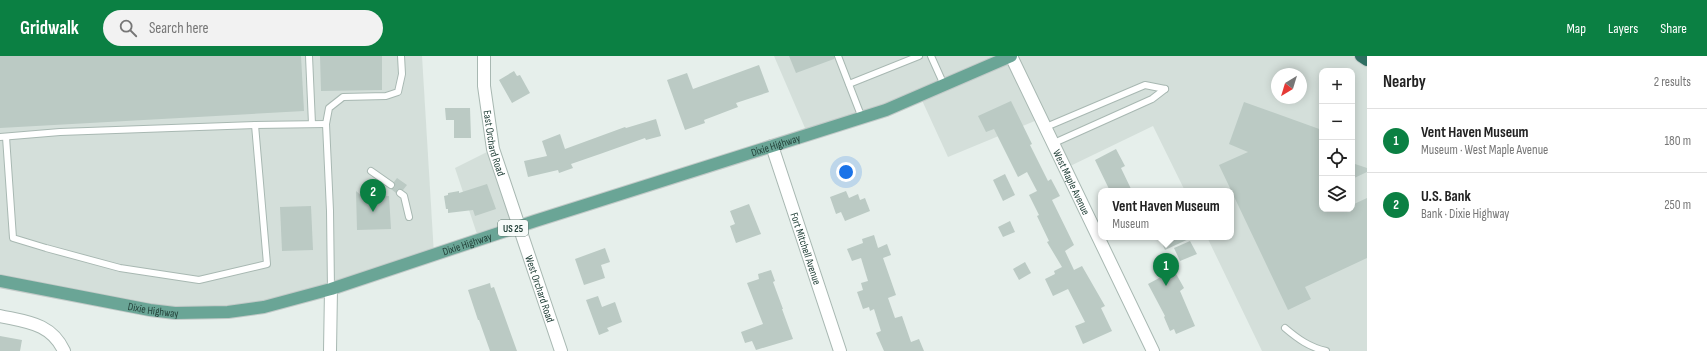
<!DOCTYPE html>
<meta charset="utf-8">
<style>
body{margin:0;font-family:"Sofia Sans Condensed",sans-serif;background:#f2f2f2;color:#222}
.controls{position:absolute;right:12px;top:12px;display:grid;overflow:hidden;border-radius:8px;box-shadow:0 2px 10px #0003}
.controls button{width:36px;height:36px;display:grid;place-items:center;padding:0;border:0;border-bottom:1px solid #e0e0e0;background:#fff;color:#222;font:20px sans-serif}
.compass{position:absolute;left:1271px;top:12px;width:36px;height:36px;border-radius:50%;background:#fff;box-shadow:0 2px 10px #0003;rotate:218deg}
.you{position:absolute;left:846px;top:116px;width:14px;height:14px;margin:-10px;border:3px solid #fff;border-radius:50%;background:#1a73e8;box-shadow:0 0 0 6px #1a73e833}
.badge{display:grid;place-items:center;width:26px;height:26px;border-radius:50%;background:#0b8043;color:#fff;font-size:13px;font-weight:700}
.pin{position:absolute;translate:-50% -33px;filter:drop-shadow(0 1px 2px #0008)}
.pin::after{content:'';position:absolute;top:21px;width:14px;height:12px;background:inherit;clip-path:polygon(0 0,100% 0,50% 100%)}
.popup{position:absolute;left:1098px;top:132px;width:136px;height:52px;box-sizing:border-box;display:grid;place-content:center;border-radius:8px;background:#fff;filter:drop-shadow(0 1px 3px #0005);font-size:13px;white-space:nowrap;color:#767676}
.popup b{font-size:15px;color:#222}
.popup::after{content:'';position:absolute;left:50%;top:100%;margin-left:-8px;border:8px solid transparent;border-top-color:#fff}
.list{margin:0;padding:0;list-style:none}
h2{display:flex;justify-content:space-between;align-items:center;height:52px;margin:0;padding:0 16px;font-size:17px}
h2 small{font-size:13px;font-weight:400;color:#767676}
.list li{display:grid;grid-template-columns:26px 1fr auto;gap:12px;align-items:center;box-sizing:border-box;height:64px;padding:0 16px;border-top:1px solid #e0e0e0}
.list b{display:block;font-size:15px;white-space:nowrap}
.list p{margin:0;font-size:13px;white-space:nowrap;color:#767676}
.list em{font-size:13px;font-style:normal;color:#767676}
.icon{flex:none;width:22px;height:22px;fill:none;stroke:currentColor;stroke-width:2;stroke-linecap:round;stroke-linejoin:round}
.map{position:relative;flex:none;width:1367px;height:295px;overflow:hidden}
header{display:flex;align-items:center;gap:24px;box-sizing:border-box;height:56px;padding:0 20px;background:#0b8043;color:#fff}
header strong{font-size:19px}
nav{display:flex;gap:22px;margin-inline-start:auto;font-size:14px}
.search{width:280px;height:36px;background:#f2f2f2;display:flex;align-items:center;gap:10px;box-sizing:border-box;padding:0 14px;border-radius:22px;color:#767676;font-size:15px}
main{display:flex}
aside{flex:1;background:#fff}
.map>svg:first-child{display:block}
.built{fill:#d4dfda;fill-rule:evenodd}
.building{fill:#bbcac4}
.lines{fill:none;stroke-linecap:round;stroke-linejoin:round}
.lane-casing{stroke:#a8b8b2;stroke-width:8}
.street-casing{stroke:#a8b8b2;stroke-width:14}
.primary-casing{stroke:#c2cac8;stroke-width:14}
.highway-casing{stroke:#c2cac8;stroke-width:14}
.lane{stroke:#fff;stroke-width:6}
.street{stroke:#fff;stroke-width:12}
.primary{stroke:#6aa596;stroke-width:12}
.highway{stroke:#2f6f62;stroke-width:12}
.labels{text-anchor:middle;stroke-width:3.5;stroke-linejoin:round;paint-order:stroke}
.shield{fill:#f7fbf9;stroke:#637a73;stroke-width:1}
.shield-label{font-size:10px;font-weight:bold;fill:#24423a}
.street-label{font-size:11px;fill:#24423a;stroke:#f7fbf9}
</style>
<header>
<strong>Gridwalk</strong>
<div class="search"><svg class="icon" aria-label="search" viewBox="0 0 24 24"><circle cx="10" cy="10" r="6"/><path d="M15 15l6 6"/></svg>Search here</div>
<nav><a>Map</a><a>Layers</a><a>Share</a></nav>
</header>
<main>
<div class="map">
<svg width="1367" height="295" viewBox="0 0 1367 295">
<rect width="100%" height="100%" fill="#e6efeb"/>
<g class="built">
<path d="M0 0H422L434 199 331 233 203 257 0 225Z"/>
<path d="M774 0H1361L1367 4V295H1262L1207 181H1231V135H1185L1153 70 1066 112 1042 62 948 101 920 40 808 79ZM1322 15H1352V153H1322ZM1277 18H1301V42H1277Z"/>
<path d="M493 93 518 171 479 184 455 112Z"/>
</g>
<g class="building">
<path d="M0 0H301L304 55 0 72Z"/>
<path d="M320 0H382V34L321 35Z"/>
<path d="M789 0H834V3L796 17Z"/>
<path d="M759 9 769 36 736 47 738 51 704 64 705 67 685 74 667 24 687 17 693 33Z"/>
<path d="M514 15 517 20 520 19 530 37 512 47 499 24Z"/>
<path d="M1011 45 1032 88 1030 89 1048 125 1051 123 1060 140 1052 144 1074 189 1065 195 1074 214 1082 210 1105 250 1101 252 1112 275 1083 288 1075 270 1085 266 1068 233 1053 240 1045 223 1055 218 1054 215 1062 211 1047 186 1049 185 1037 160 1039 159 1029 139 1037 135 1027 116 1018 121 994 73 986 76 978 60Z"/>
<path d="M1244 46 1322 74V153H1352V149L1367 142V202L1305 231 1311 243 1288 254 1219 109 1248 96 1229 88Z"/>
<path d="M445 52H470L471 82H454V64H446Z"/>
<path d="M656 63 661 80 646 84 645 82 600 98 571 108 573 112 559 117 558 114 528 121 524 105 547 100 542 85 560 78 565 93 625 71 626 72Z"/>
<path d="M1116 93 1125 110 1121 112 1132 135H1110L1095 104Z"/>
<path d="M1352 107 1367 112V116L1352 123Z"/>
<path d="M1005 118 1015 139 1003 145 993 124Z"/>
<path d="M397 122 407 129 403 134 398 133 396 137 391 133 395 131 394 126Z"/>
<path d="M487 128 496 153 475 160 473 154 448 157V153H446L444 140 448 139V137L459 135V137Z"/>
<path d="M356 135 363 141 389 140 391 173 357 174Z"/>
<path d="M846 135 849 142 858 138 860 144 865 142 870 155 845 165 841 156 836 158 830 141Z"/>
<path d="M749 148 761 178 736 187 730 170 735 168 730 155Z"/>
<path d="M311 150 313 194 282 195 280 151Z"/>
<path d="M1010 165 1015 176 1003 181 998 171Z"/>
<path d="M874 179 878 192 887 188 891 199 883 202 896 239 888 242 895 262 902 260 911 286 919 283 924 295H884L876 277 881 275 874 253 870 255 869 251 863 253 857 236 863 234 861 227 868 225 861 202 852 205 847 193 863 187 862 183Z"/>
<path d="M1159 181H1193L1165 194Z"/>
<path d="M1190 185 1197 198 1180 205 1174 192Z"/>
<path d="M605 192 610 206 601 209 605 222 584 229 575 203Z"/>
<path d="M1025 206 1031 217 1019 224 1013 213Z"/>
<path d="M771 214 775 225 773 226 783 253H782L793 283 756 294 752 285 745 287 741 276 763 268 747 227 759 223 758 218Z"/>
<path d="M1174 214 1184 232 1180 235 1195 270 1176 278 1174 273 1170 275 1164 261 1165 260 1148 228Z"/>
<path d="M490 227 491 232 494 231 517 295H490L479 264H478L468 234Z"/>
<path d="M598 240 602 251 615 246 622 266 607 272 609 275 599 279 586 244Z"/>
<path d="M0 280 22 284 20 295H0Z"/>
</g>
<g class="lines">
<defs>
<g id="lane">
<path d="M309 0 312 68"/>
<path d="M838 0 862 62"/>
<path d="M931 0 944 29"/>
<path d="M849 28 919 0"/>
<path d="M1046 71 1145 29 1165 33"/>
<path d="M0 81 60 76 255 69 326 68"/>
<path d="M6 81 13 182 46 192 120 212 199 224 267 208 255 69"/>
<path d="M1054 87 1152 43 1165 33"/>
<path d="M371 115 391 129"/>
<path d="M400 137 404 140 409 161"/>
<path d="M331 233 330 155 326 68 329 52 343 41 386 40 398 36 402 18 401 0"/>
<path d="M1285 272C1298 283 1309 291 1326 295"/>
</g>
<g id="street">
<path id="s1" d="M484 0V30L493 93 561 295"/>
<path id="s2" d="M1011 0 1153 295"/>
<path id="s3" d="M772 90 840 295"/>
<path d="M0 260C27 266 51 267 64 295"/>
<path d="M330 295 331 233"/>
</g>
<g id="primary">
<path id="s4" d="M0 225 150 254 175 257 228 256 264 251 331 233 535 165 886 54 1011 0"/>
</g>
<path id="highway" d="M1361 0 1367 4"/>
</defs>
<use href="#lane" class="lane-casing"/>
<use href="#street" class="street-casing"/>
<use href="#primary" class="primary-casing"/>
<use href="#highway" class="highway-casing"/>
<use href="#lane" class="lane"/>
<use href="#street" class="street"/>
<use href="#primary" class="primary"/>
<use href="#highway" class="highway"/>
</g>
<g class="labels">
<rect class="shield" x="498" y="164" width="30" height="16" rx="3"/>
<g class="shield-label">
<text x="513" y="176">US 25</text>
</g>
<g class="street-label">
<text dy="4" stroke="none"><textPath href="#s1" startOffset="88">East Orchard Road</textPath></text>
<text dy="4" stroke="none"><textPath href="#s4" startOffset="804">Dixie Highway</textPath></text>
<text dy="4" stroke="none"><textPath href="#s2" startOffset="140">West Maple Avenue</textPath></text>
<text dy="4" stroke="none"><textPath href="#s4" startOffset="480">Dixie Highway</textPath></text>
<text dy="4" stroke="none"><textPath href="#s3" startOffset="108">Fort Mitchell Avenue</textPath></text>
<text dy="4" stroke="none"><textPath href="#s1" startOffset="241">West Orchard Road</textPath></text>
<text dy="4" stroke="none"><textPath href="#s4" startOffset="156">Dixie Highway</textPath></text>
</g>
</g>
</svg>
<div class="controls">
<button>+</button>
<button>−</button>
<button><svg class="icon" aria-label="locate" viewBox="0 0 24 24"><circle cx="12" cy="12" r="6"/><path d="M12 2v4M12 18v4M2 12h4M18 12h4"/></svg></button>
<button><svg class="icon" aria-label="layers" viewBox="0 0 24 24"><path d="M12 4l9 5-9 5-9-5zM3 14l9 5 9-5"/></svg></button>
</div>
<svg class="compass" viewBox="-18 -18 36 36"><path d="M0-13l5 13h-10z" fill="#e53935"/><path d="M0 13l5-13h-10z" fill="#767676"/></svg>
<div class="you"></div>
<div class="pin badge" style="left:1166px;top:230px">1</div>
<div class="popup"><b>Vent Haven Museum</b>Museum</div>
<div class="pin badge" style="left:373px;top:156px">2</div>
</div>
<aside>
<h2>Nearby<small>2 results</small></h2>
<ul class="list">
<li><span class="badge">1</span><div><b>Vent Haven Museum</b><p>Museum · West Maple Avenue</p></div><em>180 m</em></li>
<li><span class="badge">2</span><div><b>U.S. Bank</b><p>Bank · Dixie Highway</p></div><em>250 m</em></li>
</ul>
</aside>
</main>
